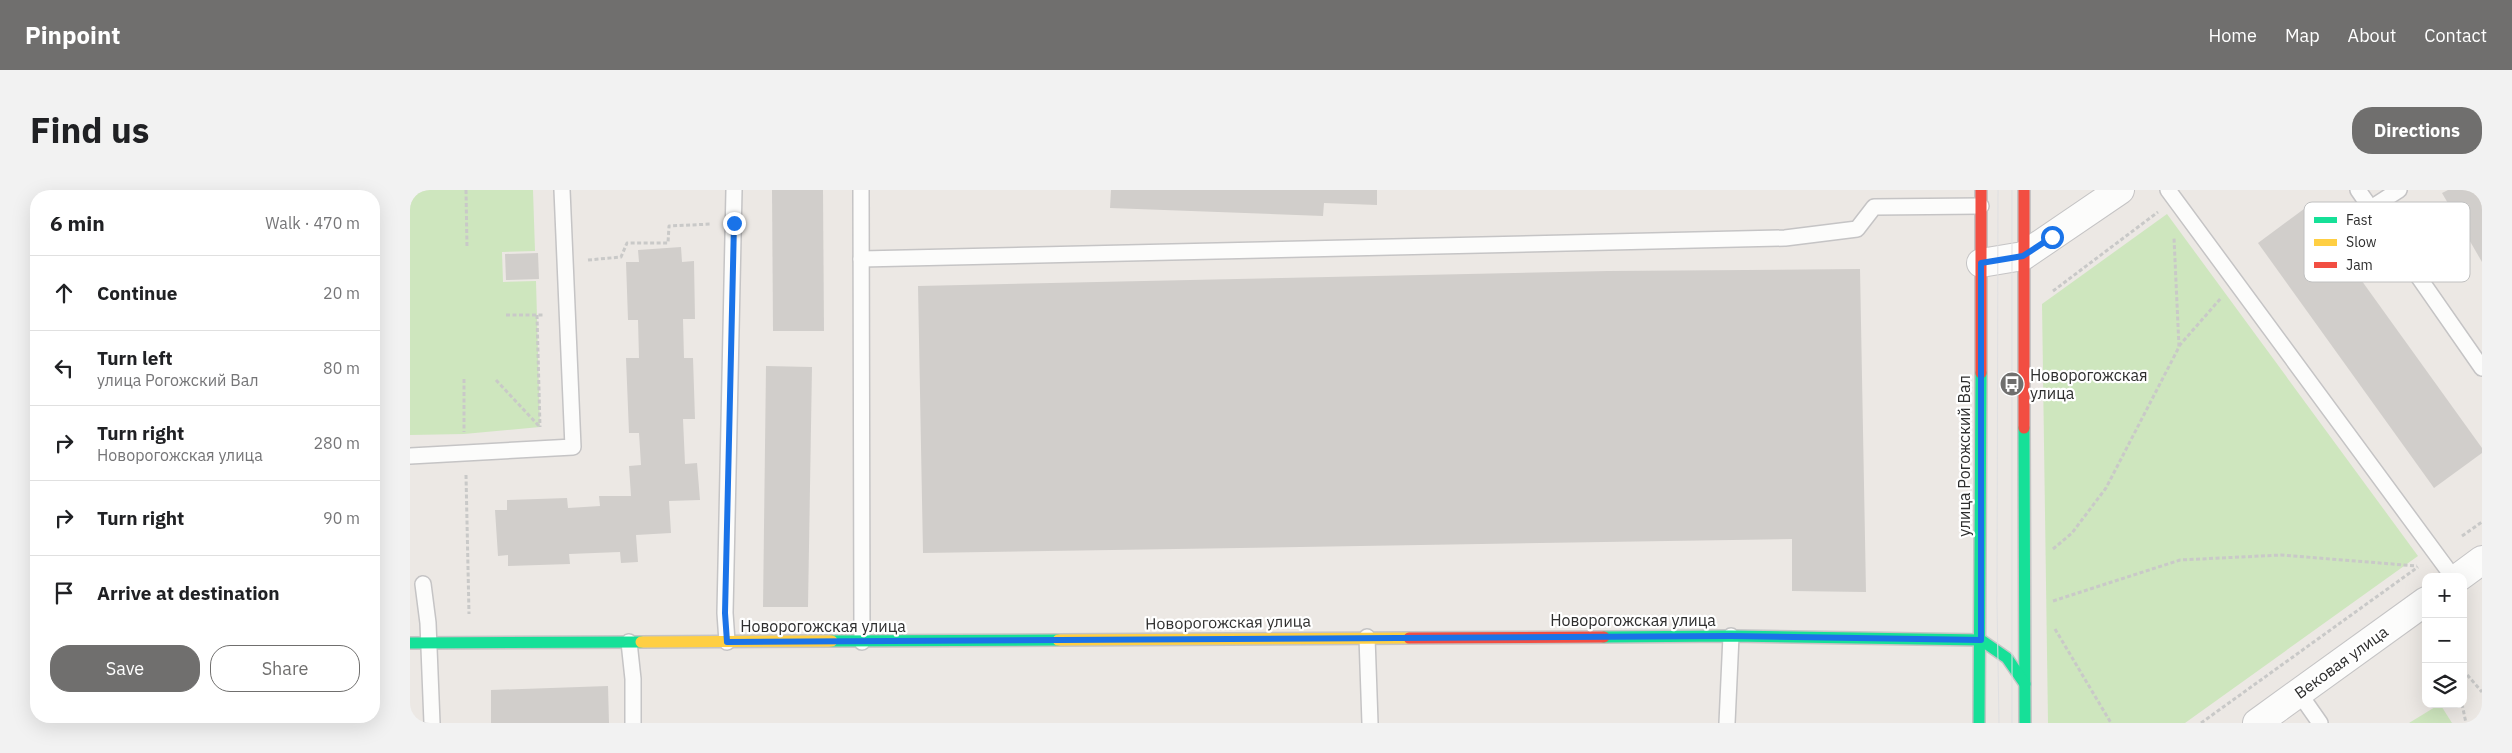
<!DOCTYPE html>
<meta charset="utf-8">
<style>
body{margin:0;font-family:"IBM Plex Sans",sans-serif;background:#f2f2f2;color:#202124}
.controls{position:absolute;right:15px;bottom:15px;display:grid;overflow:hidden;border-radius:10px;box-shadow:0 5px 20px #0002}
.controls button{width:45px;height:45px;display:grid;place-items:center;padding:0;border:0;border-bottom:1px solid #e0e0e0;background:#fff;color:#202124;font:25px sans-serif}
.stop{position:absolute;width:15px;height:15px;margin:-11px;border:4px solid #1a73e8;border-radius:50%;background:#fff}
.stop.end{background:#1a73e8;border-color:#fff;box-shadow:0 1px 5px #0008}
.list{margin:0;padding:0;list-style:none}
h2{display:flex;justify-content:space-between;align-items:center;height:65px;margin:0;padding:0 20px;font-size:21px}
h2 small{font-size:16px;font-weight:400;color:#757577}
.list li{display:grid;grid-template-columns:32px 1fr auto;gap:15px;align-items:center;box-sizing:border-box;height:75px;padding:0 20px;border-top:1px solid #e0e0e0}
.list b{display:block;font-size:19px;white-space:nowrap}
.list p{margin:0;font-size:16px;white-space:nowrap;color:#757577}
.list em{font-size:16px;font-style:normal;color:#757577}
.actions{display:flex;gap:10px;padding:15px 20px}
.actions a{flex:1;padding:11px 0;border:1px solid #706f6e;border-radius:20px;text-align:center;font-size:18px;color:#706f6e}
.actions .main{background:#706f6e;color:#fff}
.icon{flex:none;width:28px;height:28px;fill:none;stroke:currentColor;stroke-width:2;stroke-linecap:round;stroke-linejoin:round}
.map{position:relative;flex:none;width:2072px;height:533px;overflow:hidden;border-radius:20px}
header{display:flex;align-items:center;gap:30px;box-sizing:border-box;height:70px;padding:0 25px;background:#706f6e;color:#fff}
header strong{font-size:24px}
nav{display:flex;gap:28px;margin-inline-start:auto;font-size:18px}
.intro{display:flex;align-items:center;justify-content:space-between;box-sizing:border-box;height:120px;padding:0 30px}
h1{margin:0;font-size:35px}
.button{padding:12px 22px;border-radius:20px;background:#706f6e;color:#fff;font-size:18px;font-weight:700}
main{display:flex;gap:30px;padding:0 30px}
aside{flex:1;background:#fff;border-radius:20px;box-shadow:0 5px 20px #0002}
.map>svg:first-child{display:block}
.green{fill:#cee6be}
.building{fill:#d1cecb}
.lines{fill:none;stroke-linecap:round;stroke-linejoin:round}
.lane-casing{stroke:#c5c4c5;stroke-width:18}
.street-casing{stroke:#c5c4c5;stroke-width:30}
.fast-casing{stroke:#c5c4c5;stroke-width:14}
.slow-casing{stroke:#c5c4c5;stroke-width:14}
.jam-casing{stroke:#c5c4c5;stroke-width:14}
.path{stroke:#c9c9c8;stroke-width:3;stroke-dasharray:4 2.5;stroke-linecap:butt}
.lane{stroke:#fcfcfb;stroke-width:15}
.street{stroke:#fcfcfb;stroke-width:28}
.fast{stroke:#16e098;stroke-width:11}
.slow{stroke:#ffcf43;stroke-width:11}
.jam{stroke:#f24e42;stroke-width:11}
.tram{stroke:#dfdfe1;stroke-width:1}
.route{stroke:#1a73e8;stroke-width:6}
.labels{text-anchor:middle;stroke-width:4.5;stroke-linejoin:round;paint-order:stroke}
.poi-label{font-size:16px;fill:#2e2e2e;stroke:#fff;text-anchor:start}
.street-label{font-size:16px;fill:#2e2e2e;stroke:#fff}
.key{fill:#fff;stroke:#c0c0c0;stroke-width:1}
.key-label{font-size:14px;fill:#2e2e2e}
</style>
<header>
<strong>Pinpoint</strong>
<nav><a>Home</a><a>Map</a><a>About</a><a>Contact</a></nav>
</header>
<div class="intro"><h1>Find us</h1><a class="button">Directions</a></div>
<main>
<aside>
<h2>6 min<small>Walk · 470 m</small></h2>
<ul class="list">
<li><svg class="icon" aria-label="ahead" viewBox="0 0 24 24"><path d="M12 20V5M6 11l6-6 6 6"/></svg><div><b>Continue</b></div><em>20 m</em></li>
<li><svg class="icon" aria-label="left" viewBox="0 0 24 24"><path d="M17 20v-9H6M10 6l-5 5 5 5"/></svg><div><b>Turn left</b><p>улица Рогожский Вал</p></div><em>80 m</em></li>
<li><svg class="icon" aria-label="right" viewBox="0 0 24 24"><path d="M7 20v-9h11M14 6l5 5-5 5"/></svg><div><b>Turn right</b><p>Новорогожская улица</p></div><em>280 m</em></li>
<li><svg class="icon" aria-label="right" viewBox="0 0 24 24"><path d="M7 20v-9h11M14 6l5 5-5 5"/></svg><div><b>Turn right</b></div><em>90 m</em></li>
<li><svg class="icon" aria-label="arrive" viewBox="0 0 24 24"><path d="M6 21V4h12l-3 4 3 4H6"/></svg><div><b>Arrive at destination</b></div></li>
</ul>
<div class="actions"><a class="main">Save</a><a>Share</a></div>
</aside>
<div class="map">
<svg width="2072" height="533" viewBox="0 0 2072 533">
<rect width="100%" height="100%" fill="#ece8e4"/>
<g class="green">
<path d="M0 0H123L125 61 92 62 93 92 126 91 130 237 54 244 0 245Z"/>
<path d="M1757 24 2008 366 1775 533H1638L1632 114Z"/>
<path d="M2030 514 2042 533H1999Z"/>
</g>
<g class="building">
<path d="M362 0H413L414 141H363Z"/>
<path d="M701 0H967V15L914 13 913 26 700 18Z"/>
<path d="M2038 0H2072V72L2032 3Z"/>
<path d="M1898 16 2072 258V263L2024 298 1848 53Z"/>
<path d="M271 57 272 72 284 71 285 129H273L274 168H283L285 229H273L275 274 287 273 290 310 259 311 261 343 226 345 228 372 211 373 210 362 159 364 160 374 98 376V365L88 366 85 320H97V310L157 308 158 318 190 316 189 306H221L219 276 231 275 229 243H219L216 168H229L228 130H218L216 72H229L228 60Z"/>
<path d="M128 63 129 89 96 90 95 64Z"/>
<path d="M1450 79 1456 402 1382 401V349L513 363 508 96 1198 81Z"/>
<path d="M356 176 402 177 398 417H353Z"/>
<path d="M198 496 199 533H81V500Z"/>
</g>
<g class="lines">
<defs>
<g id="lane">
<path d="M451 0 452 452"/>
<path d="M1758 0 2043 387"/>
<path d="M1948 0 2072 178"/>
<path d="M1961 18 1989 0"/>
<path d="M451 69 1375 48 1447 39 1464 17 1571 16"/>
<path d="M0 266 163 257 152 0"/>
<path d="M13 394 18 433 22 533"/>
<path d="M957 447 960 533"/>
<path d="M219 452 223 489V533"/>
<path d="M317 452 315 423 324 0"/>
<path d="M1889 503 1910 533"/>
<path d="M1317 533 1321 446"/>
</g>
<g id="street">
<path d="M1571 73 1613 66 1710 0"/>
<path d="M2049 387 2072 370"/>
<path d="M1847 533 2016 411"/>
</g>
<g id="fast">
<path d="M1614 238 1615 533"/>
<path d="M1194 447 1321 446 1571 450 1597 468 1615 494"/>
<path d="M422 451 648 450"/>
<path d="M0 453 231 452"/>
<path d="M1569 533 1571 183"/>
</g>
<g id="slow">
<path d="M648 450 999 448"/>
<path d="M231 452 422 451"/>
</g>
<g id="jam">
<path d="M1571 0V183"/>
<path d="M1614 0V238"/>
<path d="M999 448 1194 447"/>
</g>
</defs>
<use href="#lane" class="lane-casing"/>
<use href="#street" class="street-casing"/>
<use href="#fast" class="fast-casing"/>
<use href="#slow" class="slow-casing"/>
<use href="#jam" class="jam-casing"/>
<g class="path">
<path d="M56 0 57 58"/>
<path d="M178 70 211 67 217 53H258L259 36 301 34"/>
<path d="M1643 101 1748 22"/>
<path d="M96 125H135"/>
<path d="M127 125 130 237"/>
<path d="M1769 156 1811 108"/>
<path d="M54 189V242"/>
<path d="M86 190 129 236"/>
<path d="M56 285 59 424"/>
<path d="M2052 346 2072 332"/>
<path d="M1643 359 1662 343 1696 298 1769 157 1764 48"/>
<path d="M1643 411 1770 370 1871 365 2007 376"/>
<path d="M1645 439 1701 533"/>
<path d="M2053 480 2072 502"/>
<path d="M2052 514 2056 533"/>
<path d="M1791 533 2008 377"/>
</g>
<use href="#lane" class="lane"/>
<use href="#street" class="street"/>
<use href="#fast" class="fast"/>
<use href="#slow" class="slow"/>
<use href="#jam" class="jam"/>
<g class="tram">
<path d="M1588 0 1587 412 1589 533"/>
<path d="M1602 0V533"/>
</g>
</g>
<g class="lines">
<path class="route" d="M324 33 315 423 317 452 1321 446 1571 450V73L1613 66 1642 47"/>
</g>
<defs>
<symbol id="bus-disc" viewBox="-11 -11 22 22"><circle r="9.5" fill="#706f6e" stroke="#fff"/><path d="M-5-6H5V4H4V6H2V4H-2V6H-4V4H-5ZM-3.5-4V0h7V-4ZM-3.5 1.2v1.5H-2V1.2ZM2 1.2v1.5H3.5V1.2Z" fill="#fff"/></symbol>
</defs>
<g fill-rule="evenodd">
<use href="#bus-disc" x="1588" y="180" width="28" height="28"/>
</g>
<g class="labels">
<g class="poi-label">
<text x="1620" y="191">Новорогожская<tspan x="1620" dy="18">улица</tspan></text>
</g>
<g class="street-label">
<text transform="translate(1554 266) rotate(-90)" y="6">улица Рогожский Вал</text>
<text x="1223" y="436">Новорогожская улица</text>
<text transform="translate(818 432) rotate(-1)" y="6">Новорогожская улица</text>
<text x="413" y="442">Новорогожская улица</text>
<text transform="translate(1931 472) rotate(-36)" y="6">Вековая улица</text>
</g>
</g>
<rect x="1894" y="12" width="166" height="80" rx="8" class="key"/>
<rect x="1904" y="27" width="23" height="6" fill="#16e098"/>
<rect x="1904" y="49" width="23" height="7" fill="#ffcf43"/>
<rect x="1904" y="72" width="23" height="6" fill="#f24e42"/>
<g class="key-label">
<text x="1936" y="35">Fast</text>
<text x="1936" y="57">Slow</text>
<text x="1936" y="80">Jam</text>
</g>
</svg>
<div class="controls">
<button>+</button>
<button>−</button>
<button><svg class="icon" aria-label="layers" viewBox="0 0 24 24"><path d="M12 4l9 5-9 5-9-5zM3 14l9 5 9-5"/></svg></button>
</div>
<div class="stop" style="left:1642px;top:47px"></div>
<div class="stop end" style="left:324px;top:33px"></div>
</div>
</main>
